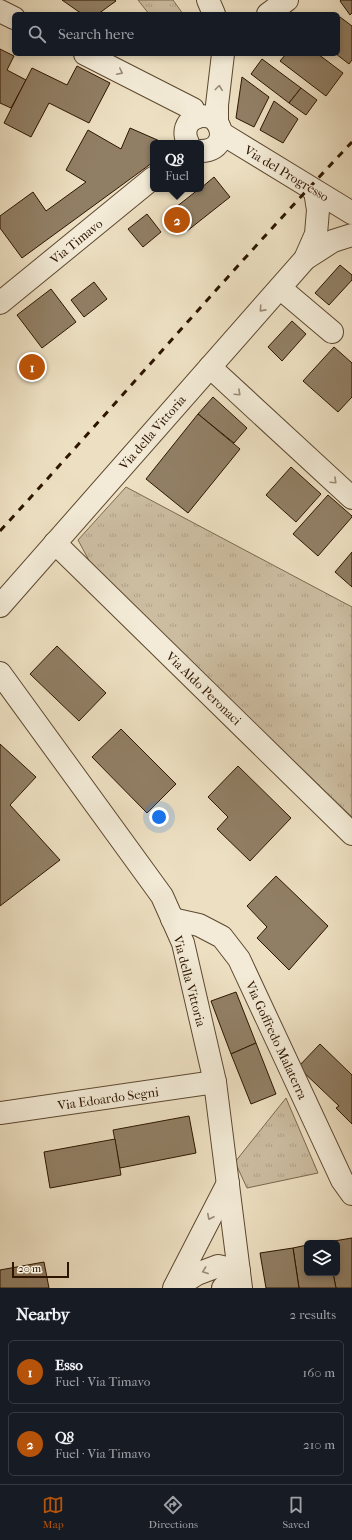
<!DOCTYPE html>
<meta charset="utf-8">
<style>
body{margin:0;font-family:"IM FELL French Canon",serif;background:#242831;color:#f1f3f6}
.controls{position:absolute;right:12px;bottom:12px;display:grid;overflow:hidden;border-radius:6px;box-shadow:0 2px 6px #0003}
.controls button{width:36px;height:36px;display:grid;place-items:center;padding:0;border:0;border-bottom:1px solid #363941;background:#171b24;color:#f1f3f6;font:20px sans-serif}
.scale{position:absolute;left:12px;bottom:10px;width:57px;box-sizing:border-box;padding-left:4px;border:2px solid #2d1500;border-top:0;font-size:11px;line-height:14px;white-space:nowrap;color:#2d1500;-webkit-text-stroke:3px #f3ebd7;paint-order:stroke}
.you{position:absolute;left:159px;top:817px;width:14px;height:14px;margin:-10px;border:3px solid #fff;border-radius:50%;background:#1a73e8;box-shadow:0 0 0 6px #1a73e833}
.badge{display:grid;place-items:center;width:26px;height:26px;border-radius:50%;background:#b45309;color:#fff;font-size:13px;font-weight:700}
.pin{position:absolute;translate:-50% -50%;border:2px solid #fff;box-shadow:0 1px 4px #0006}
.popup{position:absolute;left:150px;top:140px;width:54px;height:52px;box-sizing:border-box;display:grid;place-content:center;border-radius:6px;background:#171b24;filter:drop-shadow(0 1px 3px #0005);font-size:13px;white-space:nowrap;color:#9ea1a6}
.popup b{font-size:15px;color:#f1f3f6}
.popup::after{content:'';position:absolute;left:50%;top:100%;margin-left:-8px;border:8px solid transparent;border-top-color:#171b24}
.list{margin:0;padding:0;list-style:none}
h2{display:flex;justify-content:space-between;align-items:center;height:52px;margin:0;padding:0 16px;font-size:17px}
h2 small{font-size:13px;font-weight:400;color:#9ea1a6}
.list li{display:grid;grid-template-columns:26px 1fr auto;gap:12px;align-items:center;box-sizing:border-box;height:64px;margin:0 8px 8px;padding:0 8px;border:1px solid #363941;border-radius:6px}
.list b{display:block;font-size:15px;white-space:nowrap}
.list p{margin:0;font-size:13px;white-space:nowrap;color:#9ea1a6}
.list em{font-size:13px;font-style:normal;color:#9ea1a6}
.icon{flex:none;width:22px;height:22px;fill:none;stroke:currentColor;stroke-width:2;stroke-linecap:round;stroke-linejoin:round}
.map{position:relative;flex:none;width:352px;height:1288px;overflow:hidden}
.search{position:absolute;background:#171b24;box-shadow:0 2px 6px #0003;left:12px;right:12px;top:12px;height:44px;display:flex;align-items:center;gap:10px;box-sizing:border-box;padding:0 14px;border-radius:6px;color:#9ea1a6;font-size:15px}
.sheet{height:196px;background:#171b24}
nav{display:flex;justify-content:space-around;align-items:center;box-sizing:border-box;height:56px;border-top:1px solid #363941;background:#171b24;font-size:11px;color:#9ea1a6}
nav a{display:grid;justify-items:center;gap:2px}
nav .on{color:#b45309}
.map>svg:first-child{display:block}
.grass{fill:url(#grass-tufts);stroke:#7c6950}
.building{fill:#917f65;stroke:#2d1500}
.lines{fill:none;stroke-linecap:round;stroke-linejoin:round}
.minor-casing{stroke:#5d4830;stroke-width:24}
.minor{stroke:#f3ebd7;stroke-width:22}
.rail{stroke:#2d1500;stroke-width:3;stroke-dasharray:7 7;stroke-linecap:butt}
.oneway{stroke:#9a8b76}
.labels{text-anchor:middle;stroke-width:3;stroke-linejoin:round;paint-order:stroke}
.street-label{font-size:13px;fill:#2d1500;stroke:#f3ebd7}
</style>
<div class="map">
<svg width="352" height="1288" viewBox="0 0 352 1288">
<defs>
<pattern id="grass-tufts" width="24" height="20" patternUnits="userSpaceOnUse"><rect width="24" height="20" fill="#ccbda1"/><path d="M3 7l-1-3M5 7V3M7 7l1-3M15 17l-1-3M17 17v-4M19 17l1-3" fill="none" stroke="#b0a289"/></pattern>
</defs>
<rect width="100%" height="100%" fill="#ede0c2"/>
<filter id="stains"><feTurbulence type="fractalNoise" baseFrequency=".005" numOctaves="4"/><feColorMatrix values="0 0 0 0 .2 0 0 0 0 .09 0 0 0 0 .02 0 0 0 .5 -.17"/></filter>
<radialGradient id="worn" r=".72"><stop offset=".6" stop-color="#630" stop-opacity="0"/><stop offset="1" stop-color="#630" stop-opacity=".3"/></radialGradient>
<g class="grass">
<path d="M138 0H173L183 14H149Z"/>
<path d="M126 487 352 607V817L92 566 78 540Z"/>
<path d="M286 1098 318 1173 247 1188 235 1162Z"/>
</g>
<g class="building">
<path d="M62 0H115L116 1 98 14H82Z"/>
<path d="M341 0H352V13L350 15 340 1Z"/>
<path d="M340 17 352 26V60L349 64 336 54H338V19Z"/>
<path d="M0 49 14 56 7 70 26 80 11 108 0 103Z"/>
<path d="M286 54H318L343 73 326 96 280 61Z"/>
<path d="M262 59 301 88 289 103 251 74Z"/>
<path d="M77 66 110 83 89 123 49 103 31 137 4 123 32 68 67 85Z"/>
<path d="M242 77 269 97 254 127 236 118Z"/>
<path d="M301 88 317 100 306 115 289 103Z"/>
<path d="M274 101 298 119 283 143 260 130Z"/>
<path d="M130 128 162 142 161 143H153L152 163 22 258 0 228V216L33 192 46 211 86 182 66 170 88 130 121 149Z"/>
<path d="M214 177 230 197 187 231 171 211 199 189H201V188Z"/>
<path d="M147 214 161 232 143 247 128 229Z"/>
<path d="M340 265 352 275V280L329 305 315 293Z"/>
<path d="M94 282 107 299 84 317 71 300Z"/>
<path d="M51 289 76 322 42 348 17 315Z"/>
<path d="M292 321 306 334 282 361 268 347Z"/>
<path d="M334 347 352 363V397L338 412 303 381Z"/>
<path d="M213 397 247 428 234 443 198 414Z"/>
<path d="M198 414 240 449 188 513 146 479Z"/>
<path d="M291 467 321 494 296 522 266 495Z"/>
<path d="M328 495 352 516V517L318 556 293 534Z"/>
<path d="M352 552V587L335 572Z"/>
<path d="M57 646 106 693 79 721 30 674Z"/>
<path d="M121 729 176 784 147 813 92 757Z"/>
<path d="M0 744 36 777 10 805 60 860 0 906Z"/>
<path d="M238 766 291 818 250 861 217 829 228 817 208 797Z"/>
<path d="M276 876 328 926 289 970 257 938 267 927 247 906Z"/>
<path d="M236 992 256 1043 231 1054 211 1001Z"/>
<path d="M256 1043 276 1094 251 1104 231 1054Z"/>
<path d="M320 1044 352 1075V1124L336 1108 339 1106 298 1067Z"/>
<path d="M189 1116 196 1153 120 1168 113 1130Z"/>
<path d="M115 1139 121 1175 50 1188 44 1152Z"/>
<path d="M352 1238V1288H336L333 1273H337V1243L328 1242Z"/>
<path d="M307 1245V1273H333L336 1288H299L293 1248Z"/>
<path d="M293 1248 299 1288H266L260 1253Z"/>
<path d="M44 1262 49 1288H0V1270Z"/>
</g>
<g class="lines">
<defs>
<g id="minor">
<path d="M208 0 214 14"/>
<path d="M0 11 14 18"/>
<path d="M268 14 287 0"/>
<path d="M85 54 193 109 195 118"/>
<path d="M217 122V105L223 54"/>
<path d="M221 133 352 213"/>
<path d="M188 143C179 125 195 111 213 118 227 131 222 151 201 151"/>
<path d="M305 259 333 241 352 235"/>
<path d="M280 288 332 332"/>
<path d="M0 303 153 178"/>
<path d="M210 367 352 498"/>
<path d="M55 543 352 834"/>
<path d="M0 606 305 259 316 234 318 210 315 191"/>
<path d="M0 673 162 896 183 943 215 1082 241 1288"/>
<path d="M172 919 199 925 222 937 239 959 342 1180 352 1194"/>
<path d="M0 1113 215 1082"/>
<path d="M174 1288 228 1183"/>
<path d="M175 1288 197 1274 218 1266 239 1271 223 1288"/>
</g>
</defs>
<use href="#minor" class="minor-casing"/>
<use href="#minor" class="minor"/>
<path class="rail" d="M0 531C118 402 232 269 352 142"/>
</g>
<defs><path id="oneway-chevron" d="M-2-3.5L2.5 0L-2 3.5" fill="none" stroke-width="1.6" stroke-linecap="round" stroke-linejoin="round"/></defs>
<g class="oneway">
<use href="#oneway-chevron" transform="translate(120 72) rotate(27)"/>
<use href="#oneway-chevron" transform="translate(219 88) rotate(-83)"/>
<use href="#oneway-chevron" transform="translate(262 309) rotate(132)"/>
<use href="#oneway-chevron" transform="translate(238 393) rotate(43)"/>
<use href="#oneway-chevron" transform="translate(334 481) rotate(43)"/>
<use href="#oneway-chevron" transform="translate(210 1217) rotate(117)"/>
<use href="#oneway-chevron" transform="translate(205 1271) rotate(160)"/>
</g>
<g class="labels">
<g class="street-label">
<text transform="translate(287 173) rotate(31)" y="5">Via del Progresso</text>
<text transform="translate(76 241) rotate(-39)" y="5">Via Timavo</text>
<text transform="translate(152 432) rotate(-49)" y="5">Via della Vittoria</text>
<text transform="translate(204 688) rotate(44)" y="5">Via Aldo Peronaci</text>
<text transform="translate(190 981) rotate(75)" y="5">Via della Vittoria</text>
<text transform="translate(277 1040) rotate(65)" y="5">Via Goffredo Malaterra</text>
<text transform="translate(108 1098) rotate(-8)" y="5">Via Edoardo Segni</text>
</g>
</g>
<rect width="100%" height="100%" filter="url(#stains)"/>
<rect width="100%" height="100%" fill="url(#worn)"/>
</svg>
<div class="controls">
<button><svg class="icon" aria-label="layers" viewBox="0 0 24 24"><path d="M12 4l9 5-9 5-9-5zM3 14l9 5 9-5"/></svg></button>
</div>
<div class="scale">20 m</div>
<div class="you"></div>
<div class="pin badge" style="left:32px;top:367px">1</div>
<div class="pin badge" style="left:177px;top:220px">2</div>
<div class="popup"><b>Q8</b>Fuel</div>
<div class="search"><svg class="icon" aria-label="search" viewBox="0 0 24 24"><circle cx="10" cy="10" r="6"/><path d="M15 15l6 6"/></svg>Search here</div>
</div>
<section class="sheet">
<h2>Nearby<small>2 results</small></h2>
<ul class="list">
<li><span class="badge">1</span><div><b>Esso</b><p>Fuel · Via Timavo</p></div><em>160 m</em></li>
<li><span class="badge">2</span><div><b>Q8</b><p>Fuel · Via Timavo</p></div><em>210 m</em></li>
</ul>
</section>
<nav>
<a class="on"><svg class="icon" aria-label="map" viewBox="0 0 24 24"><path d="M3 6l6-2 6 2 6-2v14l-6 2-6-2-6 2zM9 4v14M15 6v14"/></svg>Map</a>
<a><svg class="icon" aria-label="directions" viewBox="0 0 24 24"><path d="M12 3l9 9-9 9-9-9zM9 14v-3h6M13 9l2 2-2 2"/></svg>Directions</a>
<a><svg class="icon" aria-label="saved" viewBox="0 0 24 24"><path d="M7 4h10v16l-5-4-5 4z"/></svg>Saved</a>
</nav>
